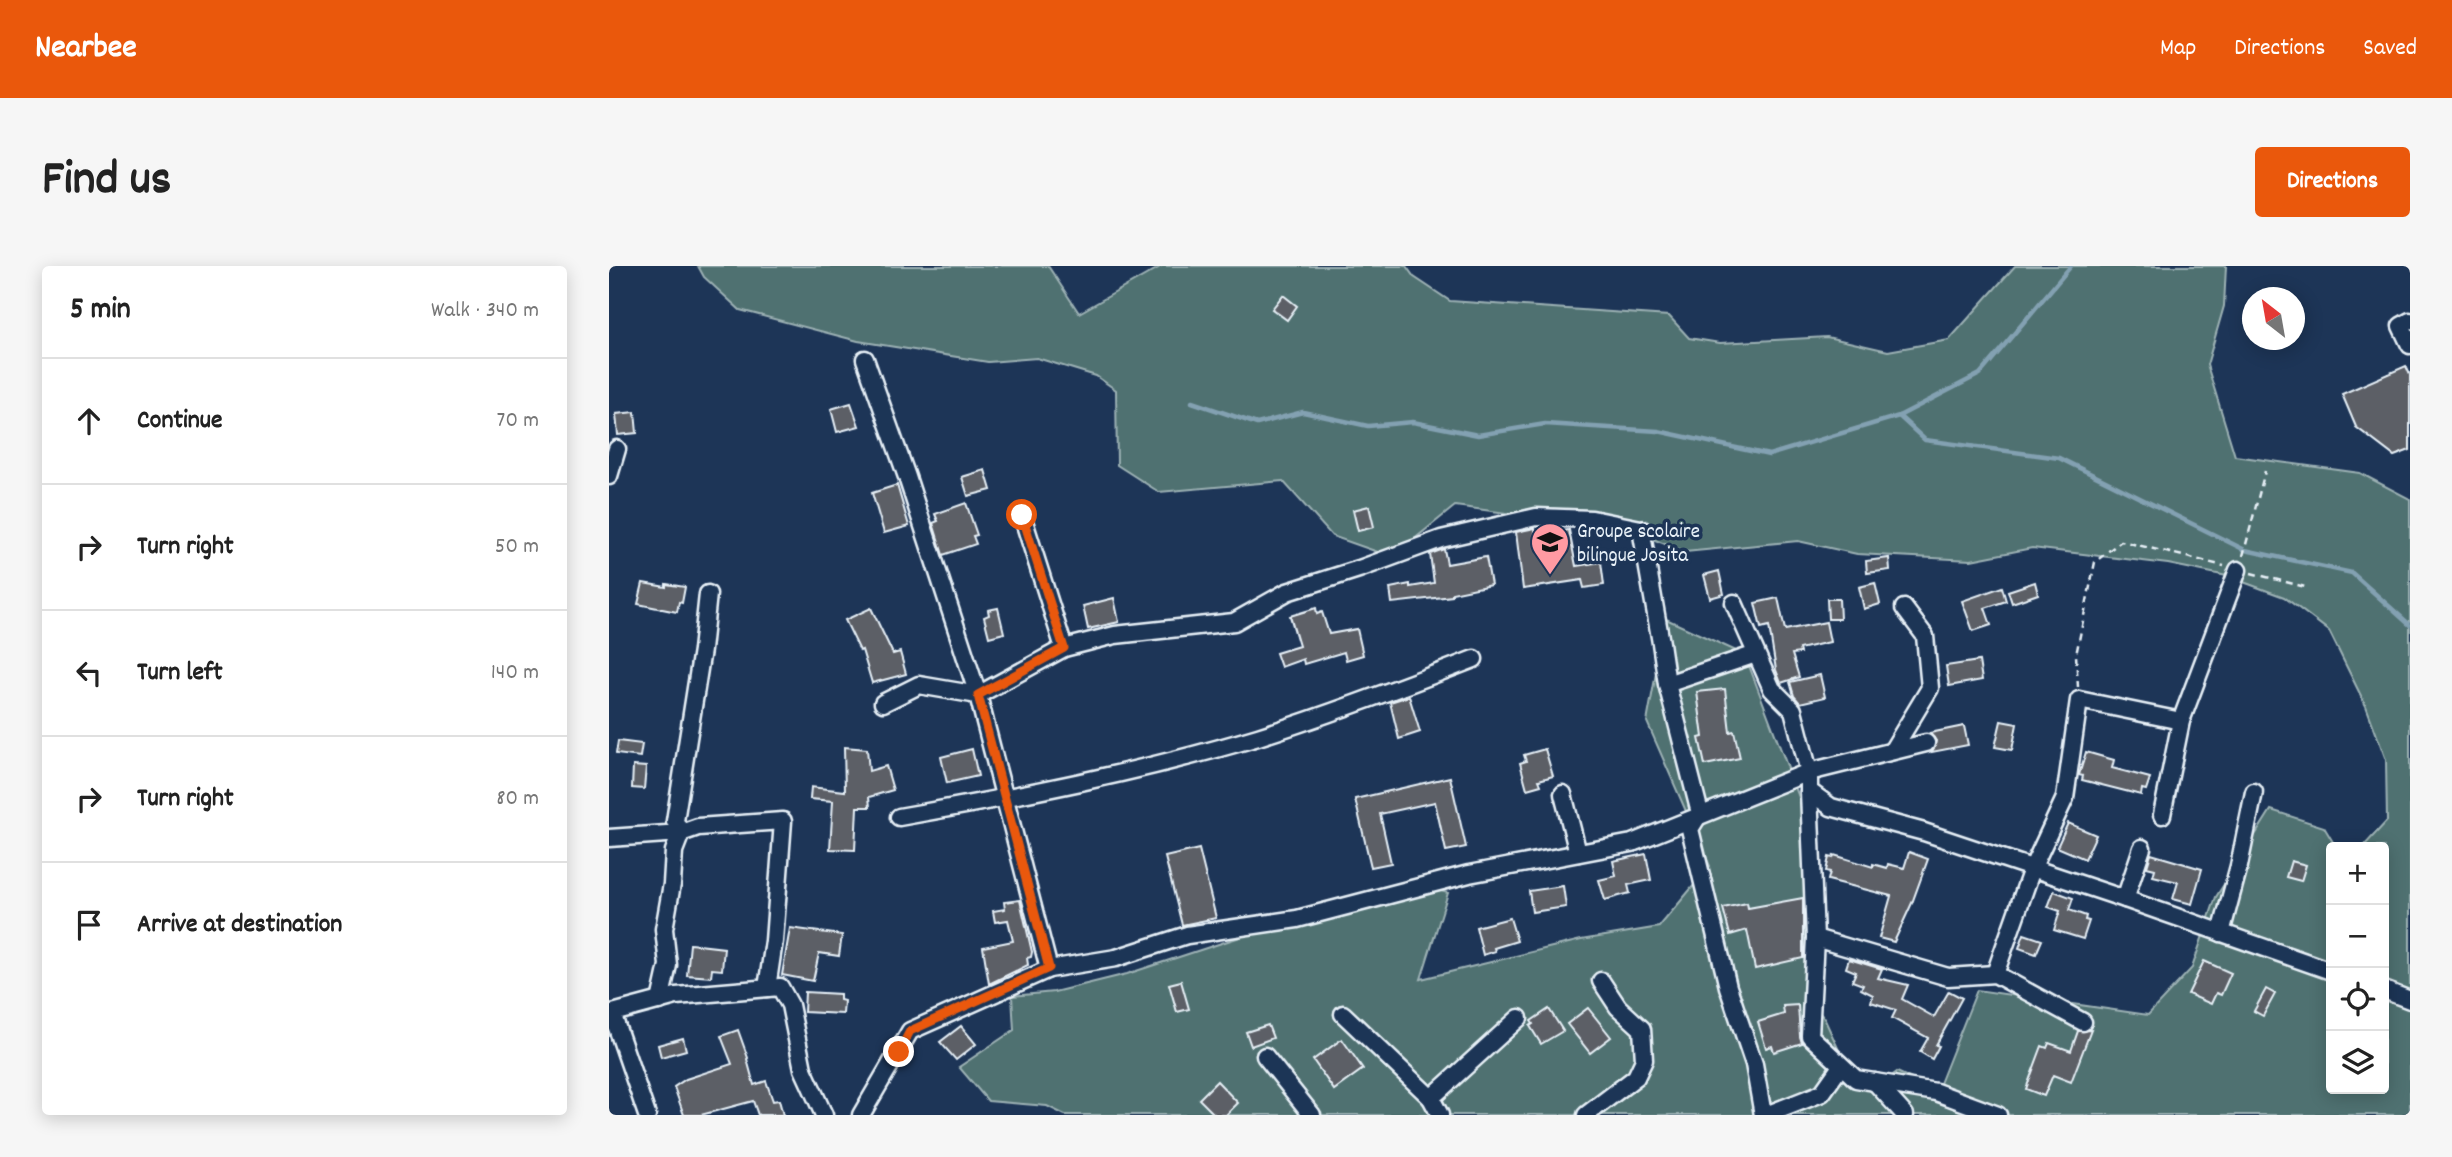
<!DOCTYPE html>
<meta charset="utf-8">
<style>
body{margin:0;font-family:Dekko,sans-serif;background:#f6f6f6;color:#222}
.controls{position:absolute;right:21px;bottom:21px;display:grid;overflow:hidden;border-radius:7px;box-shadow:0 4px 18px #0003}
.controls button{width:63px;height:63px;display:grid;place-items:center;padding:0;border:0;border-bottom:2px solid #e0e0e0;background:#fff;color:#222;font:35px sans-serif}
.compass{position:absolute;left:1633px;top:21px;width:63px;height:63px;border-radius:50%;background:#fff;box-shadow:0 4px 18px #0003;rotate:329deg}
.stop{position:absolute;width:21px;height:21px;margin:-16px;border:5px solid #ea580c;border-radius:50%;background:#fff}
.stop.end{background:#ea580c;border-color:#fff;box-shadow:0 2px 7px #0008}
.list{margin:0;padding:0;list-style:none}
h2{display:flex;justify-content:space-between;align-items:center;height:91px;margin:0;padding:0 28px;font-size:30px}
h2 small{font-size:23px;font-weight:400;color:#767676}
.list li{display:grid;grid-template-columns:46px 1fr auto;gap:21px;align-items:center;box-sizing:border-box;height:126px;padding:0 28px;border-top:2px solid #e0e0e0}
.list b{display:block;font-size:26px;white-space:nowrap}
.list em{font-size:23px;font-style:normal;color:#767676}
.icon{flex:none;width:38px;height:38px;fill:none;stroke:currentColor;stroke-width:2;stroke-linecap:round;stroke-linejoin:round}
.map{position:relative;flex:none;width:1801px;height:849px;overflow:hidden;border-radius:7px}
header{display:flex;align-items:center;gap:42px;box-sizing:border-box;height:98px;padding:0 35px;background:#ea580c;color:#fff}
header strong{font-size:33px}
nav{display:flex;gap:38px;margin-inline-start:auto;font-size:24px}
.intro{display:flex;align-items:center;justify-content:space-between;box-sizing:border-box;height:168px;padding:0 42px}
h1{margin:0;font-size:49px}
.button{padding:18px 32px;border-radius:7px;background:#ea580c;color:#fff;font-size:24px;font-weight:700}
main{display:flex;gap:42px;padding:0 42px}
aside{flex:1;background:#fff;border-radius:7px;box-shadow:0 4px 18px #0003}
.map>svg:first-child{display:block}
.green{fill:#507171;stroke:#9cb1b4;stroke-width:2}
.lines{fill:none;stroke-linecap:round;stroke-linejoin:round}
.stream{stroke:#83a1b2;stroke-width:4.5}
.building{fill:#5c5f66;stroke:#e8f1f8;stroke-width:2}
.minor-casing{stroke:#e8f1f8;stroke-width:21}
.path{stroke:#e8f1f8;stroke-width:2.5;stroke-dasharray:7 5;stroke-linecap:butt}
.minor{stroke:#1d3557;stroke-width:16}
.route{stroke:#ea580c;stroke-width:9}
.labels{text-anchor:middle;stroke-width:7;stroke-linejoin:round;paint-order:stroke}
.poi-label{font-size:21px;fill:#e8f1f8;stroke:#1d3557;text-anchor:start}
</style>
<header>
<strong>Nearbee</strong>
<nav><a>Map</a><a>Directions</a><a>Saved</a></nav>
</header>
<div class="intro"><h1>Find us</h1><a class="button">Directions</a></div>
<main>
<aside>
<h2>5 min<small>Walk · 340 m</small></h2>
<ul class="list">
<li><svg class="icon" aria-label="ahead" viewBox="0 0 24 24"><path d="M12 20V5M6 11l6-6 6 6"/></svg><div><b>Continue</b></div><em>70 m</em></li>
<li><svg class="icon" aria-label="right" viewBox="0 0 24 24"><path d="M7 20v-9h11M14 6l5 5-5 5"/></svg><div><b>Turn right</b></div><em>50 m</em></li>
<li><svg class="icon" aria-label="left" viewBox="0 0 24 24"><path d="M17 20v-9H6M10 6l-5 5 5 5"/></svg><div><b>Turn left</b></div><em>140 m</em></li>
<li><svg class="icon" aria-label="right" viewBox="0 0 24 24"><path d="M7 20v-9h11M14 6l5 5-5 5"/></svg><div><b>Turn right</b></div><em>80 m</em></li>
<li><svg class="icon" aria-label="arrive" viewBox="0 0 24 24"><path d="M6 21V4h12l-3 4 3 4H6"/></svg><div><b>Arrive at destination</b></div></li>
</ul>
</aside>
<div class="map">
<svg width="1801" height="849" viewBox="0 0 1801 849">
<rect width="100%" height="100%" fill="#1d3557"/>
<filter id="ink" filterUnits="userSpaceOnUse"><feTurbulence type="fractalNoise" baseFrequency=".0143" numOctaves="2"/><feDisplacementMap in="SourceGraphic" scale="14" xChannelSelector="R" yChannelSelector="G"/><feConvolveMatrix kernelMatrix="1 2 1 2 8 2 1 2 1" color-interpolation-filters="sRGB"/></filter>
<g filter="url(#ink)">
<path class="green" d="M89 0H439L470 47 553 0H797L805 11 841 35 1060 50 1080 72 1111 77 1218 71 1279 85 1340 74 1406 0H1617L1615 40 1598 99 1626 190 1751 207 1801 233V849H456L438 840 379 835 350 801 405 764 403 730 445 726 518 708 799 616 839 627 812 713 972 674 1050 661 1101 600 1038 456 1057 353 1136 389 1202 563 1196 725 1216 754 1247 821H1268L1288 806 1328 825 1368 724 1539 749 1583 702 1607 631 1662 544 1715 561 1727 581H1722V823H1775V581H1754L1778 555 1777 494 1757 440 1720 365 1675 331 1618 310 1559 298 1423 282 1362 294 1248 288 1189 275 1076 286 1021 264 846 240 783 291 723 270 674 215 550 226 508 199 507 124 487 110 428 92 379 96 249 75 131 44 95 11Z"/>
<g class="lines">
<g class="stream">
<path d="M583 136 648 158 694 146 759 160 804 156 869 169 936 158 1049 165 1160 189 1290 150 1371 108 1462 0"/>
<path d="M1290 150 1316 174 1450 192 1636 284 1743 307 1801 359"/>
</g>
</g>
<g class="building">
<path d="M674 29 688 40 678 54 663 43Z"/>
<path d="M1797 100 1801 109V184L1785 190 1747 161 1733 128Z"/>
<path d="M242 137 250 160 228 166 222 143Z"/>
<path d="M26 146 28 167 9 169 7 148Z"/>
<path d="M376 204 382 224 359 230 353 211Z"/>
<path d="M288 219 300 260 275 267 263 227Z"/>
<path d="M357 237 368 269 364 270 367 278 334 289 324 257 329 255 326 248Z"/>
<path d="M760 240 765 261 749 265 744 244Z"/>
<path d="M926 262 927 270 960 264 967 300 992 296 995 319 975 322 973 314 914 323 907 266Z"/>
<path d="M835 283 838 298 877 291 882 319 843 327V330L783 337 781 322 801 318V321L825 317 821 288Z"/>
<path d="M1280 292 1281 304 1258 307 1257 295Z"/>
<path d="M1110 305 1115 328 1101 332 1095 309Z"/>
<path d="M1426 316 1429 328 1403 337 1399 325Z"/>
<path d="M34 317 57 321V318L76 321 73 337 70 336 68 346 29 338Z"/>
<path d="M1266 317 1271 338 1255 343 1250 321Z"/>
<path d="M1393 321 1397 335 1376 342 1382 359 1364 365 1353 335Z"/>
<path d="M505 332 510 356 479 363 474 340Z"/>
<path d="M1169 332 1176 364 1217 356 1221 376 1190 383 1191 387 1183 388 1190 411 1172 417 1167 404 1160 360 1152 362 1146 337Z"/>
<path d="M1218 333H1230L1231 353H1219Z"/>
<path d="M262 342 284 388 291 386 297 408 263 417 253 384 251 385 236 354Z"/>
<path d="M389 342 395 367 380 371 375 351 380 349 379 344Z"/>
<path d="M707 342 708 348 713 346 720 368 748 363 754 389 737 394 735 386 695 398 694 393 672 401 667 387 690 380 681 350Z"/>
<path d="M1370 395 1373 414 1340 420 1337 400Z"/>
<path d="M1211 409 1216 431 1191 437 1185 430 1181 416Z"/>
<path d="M1116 423 1121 466 1125 465 1131 492 1096 499 1090 472 1094 471 1088 426Z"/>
<path d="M800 430 811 466 790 473 781 436Z"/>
<path d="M1392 455 1408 458 1403 484 1386 481Z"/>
<path d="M1355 460 1359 479 1323 486 1327 475 1321 467Z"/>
<path d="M9 475 33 478 31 491 7 488Z"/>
<path d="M235 481 258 483 260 505 277 500 284 524 260 531 261 541H248L246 584 221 583 224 535 201 533 202 521 236 525Z"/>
<path d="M363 483 369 510 338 517 332 491Z"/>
<path d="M936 483 944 510 930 514 932 519 918 523 911 497 917 495 915 489Z"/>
<path d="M1477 486 1505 494 1503 502 1541 512 1537 524 1533 523 1532 529 1473 514 1474 510 1470 509Z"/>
<path d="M24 500 37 501 35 523 23 522Z"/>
<path d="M841 511 857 581 837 585 826 536 771 548 782 597 762 601 746 533Z"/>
<path d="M1459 557 1487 569 1476 593 1448 581Z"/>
<path d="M590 583 607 652 573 659 556 591Z"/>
<path d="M1300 586 1319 593 1303 637 1285 676 1270 672 1282 630 1219 614 1221 606 1217 605 1220 591 1224 592 1225 589 1264 601V598L1278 602 1279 598 1295 602Z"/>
<path d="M1037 588 1042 614 1019 619 1021 627 996 634 990 614 1007 610 1004 595Z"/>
<path d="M1542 588 1593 603 1583 638 1564 633 1569 616 1544 610 1546 603 1538 601Z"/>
<path d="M1682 595 1697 599 1692 615 1677 611Z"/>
<path d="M954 620 957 641 923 646 920 625Z"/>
<path d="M1445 625 1464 632 1460 644 1477 650 1476 654 1480 655 1474 673 1445 664 1451 645 1439 641Z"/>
<path d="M1194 632V692L1146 703 1138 664 1121 669 1114 642 1138 637 1139 642Z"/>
<path d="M411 634 423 686 422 691 418 692 419 699 380 718 374 681 404 675 399 654 386 656 384 645 396 643 395 636Z"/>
<path d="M901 652 908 675 885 682 886 685 874 689 867 661Z"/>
<path d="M181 662 233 669 230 690 210 687 204 715 173 709Z"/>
<path d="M1415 668 1433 674 1427 688 1410 682Z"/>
<path d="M81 678 115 682 113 704 103 703 102 711 78 709Z"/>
<path d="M1240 693 1273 703 1269 712 1299 719 1293 733 1325 751 1340 725 1353 732 1327 779 1330 780 1323 793 1311 786 1319 772 1283 752 1287 744 1262 736 1264 729 1252 723 1254 719 1243 715 1247 706 1237 702Z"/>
<path d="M1595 695 1622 707 1612 729 1607 727 1602 738 1579 728Z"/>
<path d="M572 715 580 743 568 746 560 718Z"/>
<path d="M1657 723 1666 728 1654 750 1645 745Z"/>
<path d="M196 726 231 728V734L235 735 234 748 195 746Z"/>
<path d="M1189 739 1191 770 1193 777 1165 786 1163 780 1157 782 1149 756 1175 748 1174 740Z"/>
<path d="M979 742 1002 771 981 787 958 758Z"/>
<path d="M940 743 954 765 932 778 921 760 924 758 922 755Z"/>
<path d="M659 759 664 772 642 780 637 766Z"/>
<path d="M352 760 367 778 347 794 331 776Z"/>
<path d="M129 764 139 792 138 793 145 819 157 815 164 835 170 834 174 849H149L144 835 92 849H75L65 821 77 813 123 798 112 770Z"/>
<path d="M1482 764 1462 816 1444 809 1435 830 1417 823 1433 780 1438 782 1440 777 1462 785 1469 765Z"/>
<path d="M74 772 77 784 52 791 49 779Z"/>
<path d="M733 773 754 803 725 824 704 794Z"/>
<path d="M608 815 629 837 617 849H606L590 833Z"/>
</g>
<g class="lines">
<defs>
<g id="minor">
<path d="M1801 55 1792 60 1801 79"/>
<path d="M256 93 298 211 369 429 440 703"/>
<path d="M0 210 8 183"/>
<path d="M413 249 455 382"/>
<path d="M1125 337 1163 423 1184 444 1200 506V525L1222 541 1315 566 1516 633 1533 582"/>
<path d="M1058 418 1147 388"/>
<path d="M274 437 310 419 369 429 455 382 506 369 625 356 678 326 750 303 832 273 927 251 983 253 1032 263 1052 377 1058 418 1091 547 1081 563 1119 721 1145 798 1154 849"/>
<path d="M1283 485 1321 422 1316 370 1295 342"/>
<path d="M1200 525 1206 672 1201 770 1247 813 1327 826 1389 849"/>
<path d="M954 528 969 587"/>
<path d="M1553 549 1572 455 1629 304"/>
<path d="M290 551C410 530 532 506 649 471 722 448 793 421 865 393"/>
<path d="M0 572 72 567 66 555 93 384 99 328"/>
<path d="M1516 633 1722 705"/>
<path d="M1612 667 1630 600 1645 526"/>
<path d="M1206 672 1339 711 1386 708 1474 756"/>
<path d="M1386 708 1423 603 1456 532 1470 434 1572 455"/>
<path d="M1775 724 1801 734"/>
<path d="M51 735 59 699 55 663 63 618 65 585 72 567 89 561 174 555 165 675 158 722"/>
<path d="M3 747 38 849"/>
<path d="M0 748 67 730 171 721 181 739 194 803 215 849"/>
<path d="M734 748 822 832"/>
<path d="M656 790 703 849"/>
<path d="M1266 816 1296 849"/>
<path d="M252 849 301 765 440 703 507 692 578 669 688 653 860 608 1023 577 1200 506 1317 477"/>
<path d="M831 849 822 832 910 752"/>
<path d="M977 849 1027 811 1035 794 1033 763 1009 741 992 715"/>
<path d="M1157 849 1213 827 1232 800"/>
</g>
</defs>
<use href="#minor" class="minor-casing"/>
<g class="path">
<path d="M1634 290 1656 205"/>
<path d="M1642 307 1700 322"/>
<path d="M1469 421 1467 389 1486 296 1512 275 1615 300"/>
</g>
<use href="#minor" class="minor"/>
</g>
</g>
<g class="lines" filter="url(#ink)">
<path class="route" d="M290 786 301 765 440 702 369 429 455 382 413 249"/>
</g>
<defs>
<symbol id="school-pin" viewBox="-11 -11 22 30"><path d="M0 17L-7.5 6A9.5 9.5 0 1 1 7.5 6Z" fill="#ff9aa2" stroke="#1d3557"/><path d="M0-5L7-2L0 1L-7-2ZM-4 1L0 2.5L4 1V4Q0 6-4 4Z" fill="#111"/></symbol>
</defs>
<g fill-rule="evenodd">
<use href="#school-pin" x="919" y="254" width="44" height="60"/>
</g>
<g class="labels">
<g class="poi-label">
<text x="968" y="271">Groupe scolaire<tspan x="968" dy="24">bilingue Josita</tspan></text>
</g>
</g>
</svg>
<div class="controls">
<button>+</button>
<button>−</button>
<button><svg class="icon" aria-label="locate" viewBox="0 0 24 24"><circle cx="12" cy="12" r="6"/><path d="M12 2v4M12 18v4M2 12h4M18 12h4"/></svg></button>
<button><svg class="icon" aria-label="layers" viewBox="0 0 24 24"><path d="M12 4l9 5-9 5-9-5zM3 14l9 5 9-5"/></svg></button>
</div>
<svg class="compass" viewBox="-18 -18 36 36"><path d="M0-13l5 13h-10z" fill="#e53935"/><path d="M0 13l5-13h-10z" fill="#767676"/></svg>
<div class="stop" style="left:413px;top:249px"></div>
<div class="stop end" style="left:290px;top:786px"></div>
</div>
</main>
